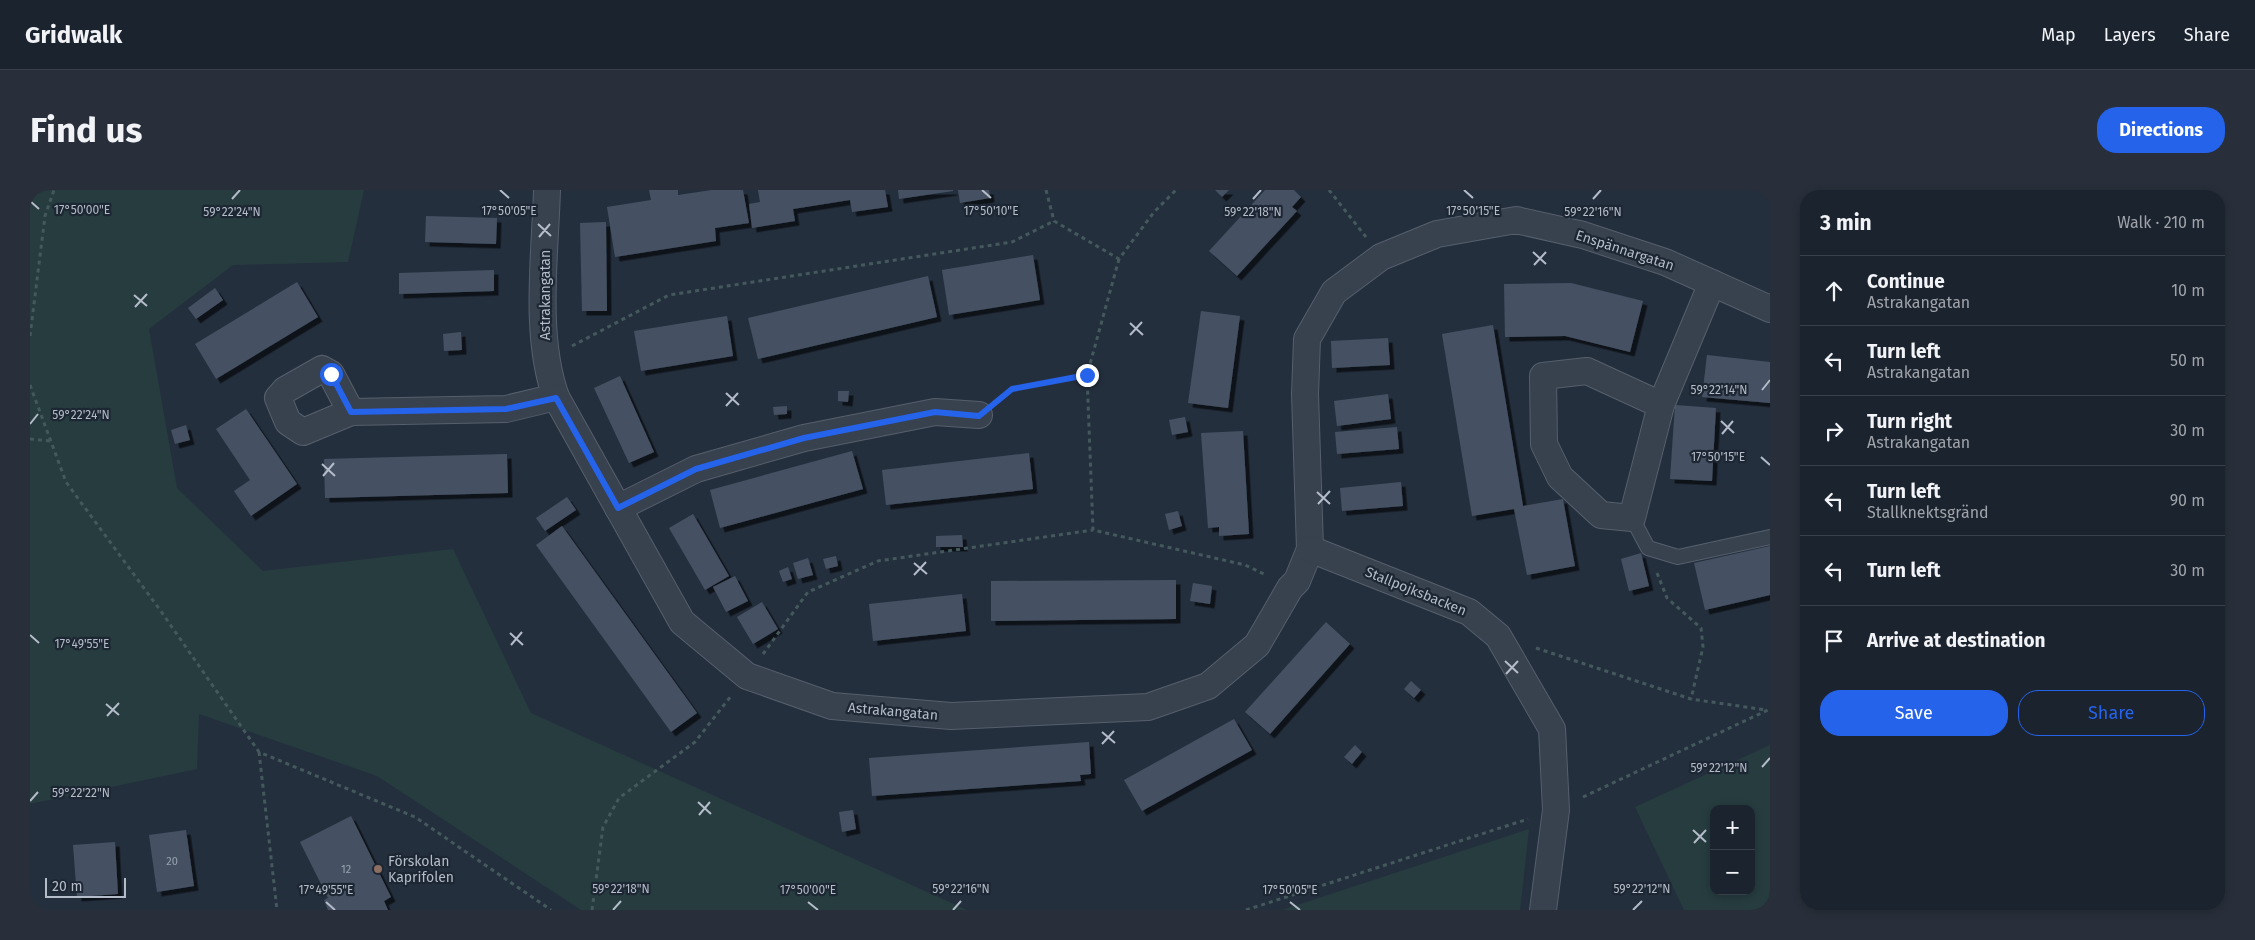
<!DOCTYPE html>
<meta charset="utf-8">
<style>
body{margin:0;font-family:"Fira Sans",sans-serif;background:#282f3a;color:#f1f3f6}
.controls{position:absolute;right:15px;bottom:15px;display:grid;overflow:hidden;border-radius:10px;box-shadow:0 2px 8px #0003}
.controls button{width:45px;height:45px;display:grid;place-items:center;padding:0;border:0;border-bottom:1px solid #39404a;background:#1b232e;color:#f1f3f6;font:25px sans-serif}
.scale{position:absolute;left:15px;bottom:12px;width:81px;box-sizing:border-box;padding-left:5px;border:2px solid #b4bcc9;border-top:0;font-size:14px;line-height:18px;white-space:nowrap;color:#b4bcc9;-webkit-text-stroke:4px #1d2633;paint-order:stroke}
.stop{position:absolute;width:15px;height:15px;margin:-11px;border:4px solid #2563eb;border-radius:50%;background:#fff}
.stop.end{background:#2563eb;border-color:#fff;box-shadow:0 1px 5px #0008}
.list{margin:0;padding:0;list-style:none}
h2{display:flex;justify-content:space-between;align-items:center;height:65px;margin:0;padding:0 20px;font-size:21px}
h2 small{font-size:16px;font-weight:400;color:#a0a4aa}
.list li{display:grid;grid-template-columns:32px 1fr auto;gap:15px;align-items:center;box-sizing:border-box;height:70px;padding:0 20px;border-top:1px solid #39404a}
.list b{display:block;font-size:19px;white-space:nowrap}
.list p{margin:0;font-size:16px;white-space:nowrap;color:#a0a4aa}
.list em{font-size:16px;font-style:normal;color:#a0a4aa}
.actions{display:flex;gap:10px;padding:15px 20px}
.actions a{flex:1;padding:11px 0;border:1px solid #2563eb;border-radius:20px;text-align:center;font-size:18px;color:#2563eb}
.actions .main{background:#2563eb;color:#fff}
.icon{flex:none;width:28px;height:28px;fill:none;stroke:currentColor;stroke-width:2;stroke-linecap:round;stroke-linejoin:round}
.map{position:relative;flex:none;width:1740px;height:720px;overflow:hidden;border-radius:20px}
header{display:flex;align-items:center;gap:30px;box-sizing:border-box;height:70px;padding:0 25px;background:#1b232e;border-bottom:1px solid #39404a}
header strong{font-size:24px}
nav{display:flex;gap:28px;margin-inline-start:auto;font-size:18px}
.intro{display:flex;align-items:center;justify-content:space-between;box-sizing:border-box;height:120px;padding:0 30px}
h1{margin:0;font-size:35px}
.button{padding:12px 22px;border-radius:20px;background:#2563eb;color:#fff;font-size:18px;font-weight:700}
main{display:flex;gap:30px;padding:0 30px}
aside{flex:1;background:#1b232e;border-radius:20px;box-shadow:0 2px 8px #0003}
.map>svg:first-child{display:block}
.green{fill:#263c3f;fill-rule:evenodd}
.building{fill:#455162;filter:url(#shadow)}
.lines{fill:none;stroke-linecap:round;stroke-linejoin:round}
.service-casing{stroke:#565f6c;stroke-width:16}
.minor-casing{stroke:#565f6c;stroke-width:28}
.path{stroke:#44595c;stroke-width:3;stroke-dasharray:4 4;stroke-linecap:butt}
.service{stroke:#38414e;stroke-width:14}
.minor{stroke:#38414e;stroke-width:26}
.route{stroke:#2563eb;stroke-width:6}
.ticks{fill:none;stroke:#b4bcc9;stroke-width:2}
.education-dot{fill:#8d6e63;stroke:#1d2633;stroke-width:2}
.labels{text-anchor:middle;stroke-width:4.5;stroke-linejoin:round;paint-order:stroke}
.number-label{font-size:11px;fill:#98a1af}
.street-label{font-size:14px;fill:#b4bcc9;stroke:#1d2633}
.poi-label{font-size:14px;fill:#b4bcc9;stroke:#1d2633;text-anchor:start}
.ticks-label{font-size:12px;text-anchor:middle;fill:#b4bcc9;stroke:#1d2633;stroke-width:4.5;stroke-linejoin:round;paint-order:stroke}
</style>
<header>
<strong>Gridwalk</strong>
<nav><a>Map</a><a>Layers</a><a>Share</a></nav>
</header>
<div class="intro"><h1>Find us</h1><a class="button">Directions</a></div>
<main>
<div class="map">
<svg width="1740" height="720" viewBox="0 0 1740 720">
<defs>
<filter id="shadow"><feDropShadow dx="4.5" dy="4.5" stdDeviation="0" flood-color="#0009"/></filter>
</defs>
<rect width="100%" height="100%" fill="#242f3e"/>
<g class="green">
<path d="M0 0H334L318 72 203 75 119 139 147 298 233 381 423 359 501 523 937 720H551L347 586 169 524 167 579 0 614Z"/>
<path d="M1740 555V720H1654L1605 617ZM1684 619H1721V701H1684Z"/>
<path d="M1499 639 1490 720H1252Z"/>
</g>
<g class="building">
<path d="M619 0H648V5L682 0H713L719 33 685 38 686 51 585 67 577 17 621 10Z"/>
<path d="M728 0H855L858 17 822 22 820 10 763 19 765 31 722 38 719 14 730 12Z"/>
<path d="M868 0H923V1L869 9Z"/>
<path d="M928 0H959L960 8 930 13Z"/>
<path d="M1185 0H1199L1192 7Z"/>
<path d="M1235 0H1264L1271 7 1262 17 1267 21 1207 86 1179 61Z"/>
<path d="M396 26 467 28 466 54 395 52Z"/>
<path d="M576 32 577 121H552L550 33Z"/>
<path d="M1003 65 1010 110 919 125 912 80Z"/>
<path d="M464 80V101L369 104V83Z"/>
<path d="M898 86 907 127 728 169 718 128Z"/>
<path d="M267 92 288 127 186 189 165 154Z"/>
<path d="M1541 93 1613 111 1600 162 1535 146 1475 147 1474 94Z"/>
<path d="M185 98 193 110 166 129 158 118Z"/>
<path d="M1171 121 1210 126 1198 218 1158 213Z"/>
<path d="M697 126 703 166 611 181 604 141Z"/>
<path d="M1463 135 1493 316 1533 309 1545 376 1497 385 1484 319 1442 326 1412 144Z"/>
<path d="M431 142 432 160 414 161 413 144Z"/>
<path d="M1358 148 1360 175 1302 178 1301 151Z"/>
<path d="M1677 165 1740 172V213L1672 207Z"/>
<path d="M590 186 624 262 599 273 564 198Z"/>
<path d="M808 201H819L818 212 808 211Z"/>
<path d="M1358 204 1361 229 1307 236 1304 211Z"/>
<path d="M1645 215 1686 218 1682 291 1640 289Z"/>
<path d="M757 216V224L744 225 743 217Z"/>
<path d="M216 219 267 294 221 326 204 301 220 290 186 239Z"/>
<path d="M1155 227 1158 242 1142 245 1139 230Z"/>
<path d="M156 235 160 250 145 254 141 240Z"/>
<path d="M1367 237 1369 259 1307 264 1305 242Z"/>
<path d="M1213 241 1219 344 1189 346V337L1178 338 1171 243Z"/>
<path d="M822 261 833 299 690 338 680 300Z"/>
<path d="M999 263 1003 299 856 315 852 280Z"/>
<path d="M477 264 478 303 295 308 294 269Z"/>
<path d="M1371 292 1373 316 1312 321 1310 298Z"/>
<path d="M537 307 546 320 515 341 506 328Z"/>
<path d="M1148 321 1152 336 1139 340 1135 324Z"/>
<path d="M663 324 699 386 675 400 639 338Z"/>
<path d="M532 336 667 523 641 542 506 355Z"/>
<path d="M932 345 933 357H906V346Z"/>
<path d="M1740 356V405L1675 420 1664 373Z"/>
<path d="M1611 363 1619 396 1599 401 1591 369Z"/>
<path d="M806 366 808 376 796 379 793 369Z"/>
<path d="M778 368 783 385 768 389 763 373Z"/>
<path d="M758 377 762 389 753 392 749 381Z"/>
<path d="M705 386 718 411 696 422 683 397Z"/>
<path d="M1146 390V429L961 431V391Z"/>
<path d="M1163 393 1182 396 1180 414 1160 411Z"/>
<path d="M932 404 936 441 843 451 839 414Z"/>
<path d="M732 412 748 439 723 454 707 427Z"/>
<path d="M1296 432 1320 454 1240 544 1215 522Z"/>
<path d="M1381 491 1391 500 1384 508 1374 499Z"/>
<path d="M1204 529 1222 560 1112 621 1094 590Z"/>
<path d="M1059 552 1061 584 1050 585 1051 591 842 606 839 568Z"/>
<path d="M1325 555 1332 562 1322 574 1314 567Z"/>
<path d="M823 620 826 639 812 642 809 622Z"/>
<path d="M321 626 361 707 354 711 358 720H298L294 710 298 708 270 652Z"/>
<path d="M156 640 164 696 127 702 119 645Z"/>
<path d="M85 652 88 704 47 707 43 655Z"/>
</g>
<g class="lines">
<defs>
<path id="service" d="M1602 328 1618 358 1648 367 1740 347"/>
<g id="minor">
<path d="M517 0C515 66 504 145 526 207L652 432 717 486 802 516 921 526 1118 517 1178 496 1227 455 1260 398 1267 391 1280 359 1275 204 1277 149 1304 102 1351 67 1407 44 1486 30 1553 45 1635 72 1740 119"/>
<path d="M1631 215 1602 328 1571 325 1530 287 1514 254 1513 186 1557 181 1631 215 1682 93"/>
<path d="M321 222 301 184 292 179 255 200 248 208 258 232 273 242 321 222 476 219 526 207"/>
<path d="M588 318 666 279 774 248 905 222 949 225"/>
<path d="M1280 359 1439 422 1468 446 1522 539 1526 620 1513 720"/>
</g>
</defs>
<use href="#service" class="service-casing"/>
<use href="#minor" class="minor-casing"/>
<g class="path">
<path d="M1016 0 1024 31 1089 69 1124 22 1146 0"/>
<path d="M1299 0 1336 47"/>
<path d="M1089 69 1057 185 1063 340 1215 375 1236 385"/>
<path d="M0 146 15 26 24 0"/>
<path d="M542 156 639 105 982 52 1024 31"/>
<path d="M0 195 36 292 130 420 229 562 385 627 521 720"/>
<path d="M970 209 982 199 1057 185"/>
<path d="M0 249 21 251"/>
<path d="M1627 383 1637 408 1671 438 1673 457 1661 509"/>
<path d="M1506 458 1661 509 1736 520"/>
<path d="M733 464 778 402 848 371 1063 340"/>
<path d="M229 562 247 720"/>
<path d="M1553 607 1740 519"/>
<path d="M562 720 573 637 589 608 665 552 701 506"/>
<path d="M1216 720 1498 629"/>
</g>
<use href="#service" class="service"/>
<use href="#minor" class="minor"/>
</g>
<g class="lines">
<path class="route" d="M301 184 321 222 476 219 526 208 588 318 666 279 774 248 905 222 949 226 982 199 1057 185"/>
</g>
<path class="ticks" d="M470 0 479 8M952 0 961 8M1434 0 1443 8M202 9 210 0M1223 9 1231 0M1563 9 1571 0M0 11 9 19M508 34 521 46M509 47 520 34M1503 62 1516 74M1504 75 1516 62M104 105 117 116M105 117 117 104M1100 133 1113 145M1100 145 1112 132M1732 200 1740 190M696 203 709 215M696 216 708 203M1691 231 1704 243M0 234 8 224M1692 244 1703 231M1731 267 1740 275M292 274 305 286M293 286 304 273M1287 302 1300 314M1288 314 1300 301M884 373 897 384M884 385 896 372M480 443 493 455M0 445 9 453M481 455 492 442M1475 471 1488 483M1476 484 1488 471M76 514 89 525M77 526 89 513M1072 542 1085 553M1072 554 1084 541M1732 577 1740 568M0 611 8 602M668 612 681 624M669 625 680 612M1663 640 1676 652M1664 653 1676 640M296 712 305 720M778 712 788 720M1260 712 1270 720M583 720 591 711M923 720 931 711M1603 720 1612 711"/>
<circle class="education-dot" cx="348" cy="679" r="5"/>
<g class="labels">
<g class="number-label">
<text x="142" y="675">20</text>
<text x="316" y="683">12</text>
</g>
<g class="street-label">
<text transform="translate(1595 60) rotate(18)" y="5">Enspännargatan</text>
<text transform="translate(515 105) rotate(-90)" y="5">Astrakangatan</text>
<text transform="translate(1386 401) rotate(22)" y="5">Stallpojksbacken</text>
<text transform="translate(863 521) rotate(5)" y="5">Astrakangatan</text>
</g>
<g class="poi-label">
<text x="358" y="676">Förskolan<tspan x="358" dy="16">Kaprifolen</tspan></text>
</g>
</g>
<g class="ticks-label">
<text x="52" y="24">17°50'00"E</text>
<text x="479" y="25">17°50'05"E</text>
<text x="961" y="25">17°50'10"E</text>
<text x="1443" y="25">17°50'15"E</text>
<text x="202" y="26">59°22'24"N</text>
<text x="1223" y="26">59°22'18"N</text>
<text x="1563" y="26">59°22'16"N</text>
<text x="1689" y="204">59°22'14"N</text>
<text x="51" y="229">59°22'24"N</text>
<text x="1688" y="271">17°50'15"E</text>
<text x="52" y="458">17°49'55"E</text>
<text x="1689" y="582">59°22'12"N</text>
<text x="51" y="607">59°22'22"N</text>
<text x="591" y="703">59°22'18"N</text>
<text x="931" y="703">59°22'16"N</text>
<text x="1612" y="703">59°22'12"N</text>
<text x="296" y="704">17°49'55"E</text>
<text x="778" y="704">17°50'00"E</text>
<text x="1260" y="704">17°50'05"E</text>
</g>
</svg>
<div class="controls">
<button>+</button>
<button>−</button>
</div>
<div class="scale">20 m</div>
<div class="stop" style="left:301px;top:184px"></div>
<div class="stop end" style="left:1057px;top:185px"></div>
</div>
<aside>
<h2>3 min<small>Walk · 210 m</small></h2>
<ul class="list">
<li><svg class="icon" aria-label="ahead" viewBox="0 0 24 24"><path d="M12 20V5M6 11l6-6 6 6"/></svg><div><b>Continue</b><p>Astrakangatan</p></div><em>10 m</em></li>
<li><svg class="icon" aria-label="left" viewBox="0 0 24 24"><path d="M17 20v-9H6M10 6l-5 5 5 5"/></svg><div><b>Turn left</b><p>Astrakangatan</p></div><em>50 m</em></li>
<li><svg class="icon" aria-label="right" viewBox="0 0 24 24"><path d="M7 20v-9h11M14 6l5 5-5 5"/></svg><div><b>Turn right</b><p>Astrakangatan</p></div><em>30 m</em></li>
<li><svg class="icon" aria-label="left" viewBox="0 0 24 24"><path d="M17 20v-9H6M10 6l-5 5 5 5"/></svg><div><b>Turn left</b><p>Stallknektsgränd</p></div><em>90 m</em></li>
<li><svg class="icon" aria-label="left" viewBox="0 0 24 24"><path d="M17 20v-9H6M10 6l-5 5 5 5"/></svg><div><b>Turn left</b></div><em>30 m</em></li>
<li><svg class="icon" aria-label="arrive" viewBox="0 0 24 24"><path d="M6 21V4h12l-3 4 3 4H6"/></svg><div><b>Arrive at destination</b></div></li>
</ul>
<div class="actions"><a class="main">Save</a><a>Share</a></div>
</aside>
</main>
